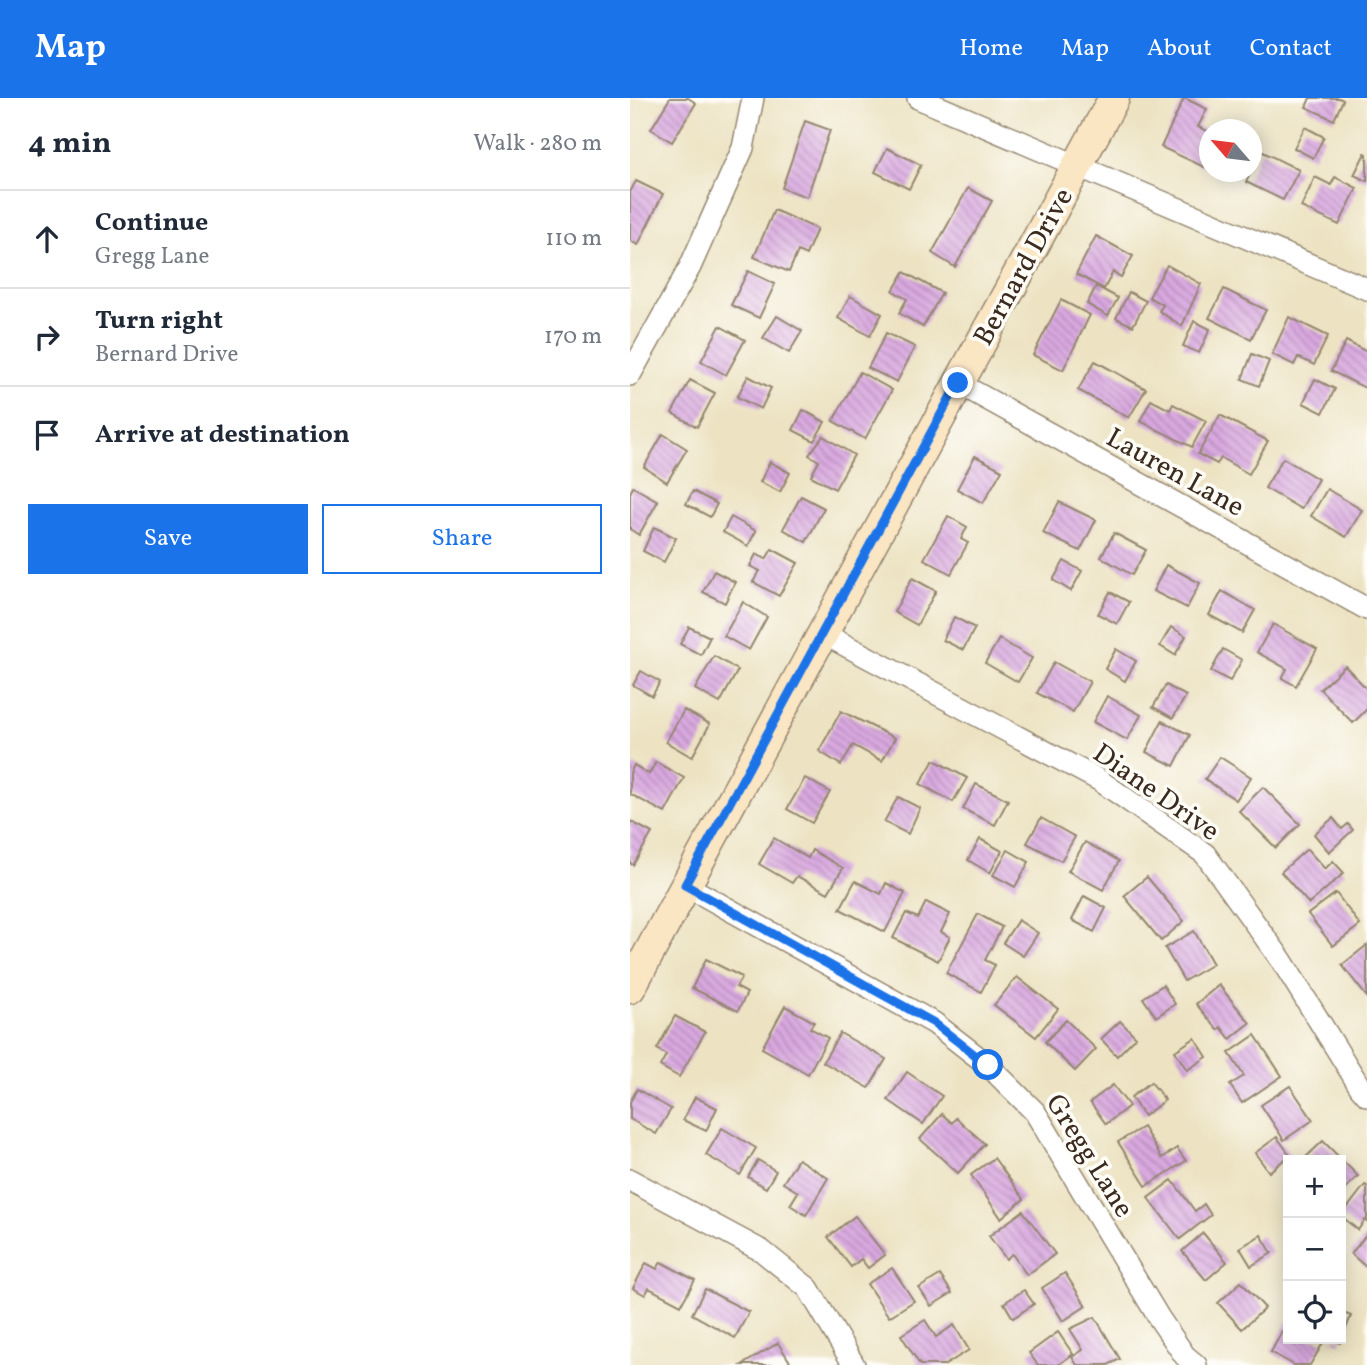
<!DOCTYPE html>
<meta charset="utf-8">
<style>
body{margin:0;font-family:Vollkorn,serif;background:#f6f6f7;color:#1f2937}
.controls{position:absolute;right:21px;bottom:21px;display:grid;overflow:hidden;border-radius:0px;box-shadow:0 4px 18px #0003}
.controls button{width:63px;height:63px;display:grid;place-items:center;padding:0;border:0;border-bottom:2px solid #e0e1e3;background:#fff;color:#1f2937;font:35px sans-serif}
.compass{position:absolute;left:569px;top:21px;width:63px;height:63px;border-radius:50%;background:#fff;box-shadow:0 4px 18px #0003;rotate:298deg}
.stop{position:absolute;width:21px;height:21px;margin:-16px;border:5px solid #1a73e8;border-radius:50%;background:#fff}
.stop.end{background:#1a73e8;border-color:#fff;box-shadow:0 2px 7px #0008}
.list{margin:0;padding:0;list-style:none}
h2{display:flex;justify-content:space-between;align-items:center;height:91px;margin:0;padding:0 28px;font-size:30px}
h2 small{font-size:23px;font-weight:400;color:#747a83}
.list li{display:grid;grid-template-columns:46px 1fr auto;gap:21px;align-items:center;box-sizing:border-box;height:98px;padding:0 28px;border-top:2px solid #e0e1e3}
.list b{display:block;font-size:26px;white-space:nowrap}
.list p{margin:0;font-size:23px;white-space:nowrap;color:#747a83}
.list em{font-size:23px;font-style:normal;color:#747a83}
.actions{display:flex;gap:14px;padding:21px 28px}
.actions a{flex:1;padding:16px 0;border:2px solid #1a73e8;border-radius:0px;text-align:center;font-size:24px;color:#1a73e8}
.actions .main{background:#1a73e8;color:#fff}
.icon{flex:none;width:38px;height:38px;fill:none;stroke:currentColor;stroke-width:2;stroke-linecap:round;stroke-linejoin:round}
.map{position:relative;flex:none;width:737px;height:1267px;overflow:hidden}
header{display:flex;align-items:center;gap:42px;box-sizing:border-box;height:98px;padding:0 35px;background:#1a73e8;color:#fff}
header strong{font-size:33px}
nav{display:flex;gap:38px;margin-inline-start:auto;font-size:24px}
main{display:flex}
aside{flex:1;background:#fff}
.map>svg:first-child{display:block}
.building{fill:url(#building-back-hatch)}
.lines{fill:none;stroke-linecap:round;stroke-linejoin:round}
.street-casing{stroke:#948670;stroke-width:24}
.secondary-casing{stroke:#948670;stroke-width:33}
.street{stroke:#fff;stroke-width:21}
.secondary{stroke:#fbe6c4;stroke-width:30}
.route{stroke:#1a73e8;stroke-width:9}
.labels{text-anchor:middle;stroke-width:7;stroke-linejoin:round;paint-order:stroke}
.street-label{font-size:28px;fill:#3b2a1e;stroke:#fdfcf7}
</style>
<header>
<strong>Map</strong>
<nav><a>Home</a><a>Map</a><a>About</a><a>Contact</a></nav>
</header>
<main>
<aside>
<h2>4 min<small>Walk · 280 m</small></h2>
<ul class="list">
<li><svg class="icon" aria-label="ahead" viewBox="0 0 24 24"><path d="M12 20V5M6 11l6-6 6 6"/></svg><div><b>Continue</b><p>Gregg Lane</p></div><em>110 m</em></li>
<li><svg class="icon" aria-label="right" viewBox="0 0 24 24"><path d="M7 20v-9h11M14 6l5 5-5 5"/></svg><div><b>Turn right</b><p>Bernard Drive</p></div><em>170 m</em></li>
<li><svg class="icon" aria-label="arrive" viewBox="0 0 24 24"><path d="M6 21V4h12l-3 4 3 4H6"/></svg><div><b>Arrive at destination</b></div></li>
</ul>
<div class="actions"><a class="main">Save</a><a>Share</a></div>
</aside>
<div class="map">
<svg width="737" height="1267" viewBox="0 0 737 1267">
<defs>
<pattern id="building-back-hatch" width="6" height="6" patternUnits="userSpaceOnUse" patternTransform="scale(1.75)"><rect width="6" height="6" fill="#d9a8e0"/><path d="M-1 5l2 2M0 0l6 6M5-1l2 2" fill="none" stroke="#b189b5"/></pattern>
</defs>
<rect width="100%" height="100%" fill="#fdfcf7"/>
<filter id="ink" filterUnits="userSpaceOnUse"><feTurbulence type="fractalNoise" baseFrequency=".0143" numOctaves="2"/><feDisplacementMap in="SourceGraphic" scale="14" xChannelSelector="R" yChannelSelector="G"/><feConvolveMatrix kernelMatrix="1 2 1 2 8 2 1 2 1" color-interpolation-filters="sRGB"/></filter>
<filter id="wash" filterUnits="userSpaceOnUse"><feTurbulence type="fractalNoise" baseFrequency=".00686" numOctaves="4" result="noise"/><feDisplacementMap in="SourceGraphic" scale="28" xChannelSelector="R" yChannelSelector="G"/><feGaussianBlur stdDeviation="1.57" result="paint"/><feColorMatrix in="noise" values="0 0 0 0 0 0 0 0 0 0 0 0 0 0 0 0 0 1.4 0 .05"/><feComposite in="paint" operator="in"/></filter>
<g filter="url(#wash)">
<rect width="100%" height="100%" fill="#ede3c3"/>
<g id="blocks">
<g class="building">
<path d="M40 0H58L66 5 42 44 21 31Z"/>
<path d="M554 0 577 11 568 29 580 34V58L574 69 531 49Z"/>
<path d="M680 0H709L713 2 704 22 676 9Z"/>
<path d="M175 23 200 32 177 99 152 90Z"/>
<path d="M675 29 694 39 683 60 664 50Z"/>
<path d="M257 50 291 67 279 91 245 74Z"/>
<path d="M631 53 669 72 653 102 616 84Z"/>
<path d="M735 55 737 56V83L724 77Z"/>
<path d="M685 79 701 87 705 79 727 90 709 127 671 109Z"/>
<path d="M6 83 33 96 8 147 0 143V94Z"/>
<path d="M338 90 362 103 325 169 302 155Z"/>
<path d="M144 112 187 131 176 157 168 153 159 174 124 159Z"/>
<path d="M466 138 503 158 491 179 483 174 474 191 446 176Z"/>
<path d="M537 167 571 186 552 228 529 213 533 207 519 199Z"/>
<path d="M118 173 145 186 129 220 101 207Z"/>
<path d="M274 174 312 195 293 229 269 215 277 201 263 193Z"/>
<path d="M466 188 488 200 478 218 457 206Z"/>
<path d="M594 191 636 212 621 241 579 220Z"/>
<path d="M499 194 516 203 503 228 486 220Z"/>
<path d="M220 198 252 216 240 238 208 220Z"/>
<path d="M431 202 460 217 433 272 403 257Z"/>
<path d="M147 218 172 233 159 255 133 240Z"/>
<path d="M659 219 698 238 684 267 668 259 664 267 642 256Z"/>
<path d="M564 223 580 231 569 255 553 248Z"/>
<path d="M90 228 115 242 96 277 71 263Z"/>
<path d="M256 235 285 249 267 284 238 270Z"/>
<path d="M716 243 737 254V291L701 273Z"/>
<path d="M622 256 639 263 629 288 612 281Z"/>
<path d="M465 263 516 291 499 320 448 292Z"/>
<path d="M230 274 262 292 235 341 203 323Z"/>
<path d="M118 278 141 290 131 311 107 299Z"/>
<path d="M685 281 705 291 693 315 673 305Z"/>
<path d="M60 282 85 295 67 329 42 315Z"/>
<path d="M521 302 540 312 543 306 576 323 562 349 510 323Z"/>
<path d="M173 312 195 324 184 343 163 332Z"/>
<path d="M590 317 638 343 619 376 591 360 587 366 568 356Z"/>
<path d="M33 336 57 351 37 384 14 369Z"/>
<path d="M193 338 224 357 205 391 181 378 189 363 179 357Z"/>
<path d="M345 358 372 372 353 405 327 391Z"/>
<path d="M653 360 688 381 671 411 635 390Z"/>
<path d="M140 364 160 375 150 394 130 384Z"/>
<path d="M3 389 28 403 9 437 0 431V395Z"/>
<path d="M697 391 732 412 716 439 681 418Z"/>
<path d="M63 393 87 406 80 419 56 406Z"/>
<path d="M171 398 194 410 176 444 153 431Z"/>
<path d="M429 404 466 422 450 453 413 435Z"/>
<path d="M318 418 337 429 331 441 338 445 321 476 294 461Z"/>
<path d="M101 419 126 433 118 448 93 434Z"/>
<path d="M24 429 46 440 34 464 13 453Z"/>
<path d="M484 435 516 452 502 477 471 459Z"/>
<path d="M142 451 168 465 149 498 123 484 130 473 120 468 126 456 136 461Z"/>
<path d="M434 463 452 473 441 493 423 482Z"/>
<path d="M536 467 570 485 557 510 523 493Z"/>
<path d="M84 473 105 484 95 505 73 494Z"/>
<path d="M282 480 306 493 287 527 264 514Z"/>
<path d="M592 493 625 512 612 535 579 517Z"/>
<path d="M480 494 499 504 487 526 468 516Z"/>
<path d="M113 504 137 519 119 552 94 538Z"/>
<path d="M324 519 345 530 333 552 313 542Z"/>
<path d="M643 526 687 551 666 588 652 580 657 571 627 554Z"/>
<path d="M59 529 80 539 71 557 50 546Z"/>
<path d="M541 529 556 538 545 557 530 548Z"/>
<path d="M369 541 402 560 388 584 355 565Z"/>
<path d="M486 551 506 563 495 583 475 571Z"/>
<path d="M593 551 612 562 600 583 581 573Z"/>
<path d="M84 558 108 572 90 605 65 591Z"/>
<path d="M424 564 460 584 443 614 407 595Z"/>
<path d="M715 568 737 591V611L723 625 690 591Z"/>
<path d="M11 573 30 584 22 598 3 587Z"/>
<path d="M536 587 556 598 543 620 523 609Z"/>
<path d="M477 598 511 617 497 642 463 624Z"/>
<path d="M54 612 80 626 62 659 36 644Z"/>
<path d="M211 613 265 640 252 663 223 647 211 667 189 653Z"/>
<path d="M532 623 560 637 544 668 516 654Z"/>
<path d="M590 659 621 679 606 702 575 681Z"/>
<path d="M304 662 337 680 323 704 290 686Z"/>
<path d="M26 664 54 680 35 715 0 696V675L4 667 19 676Z"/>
<path d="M175 680 200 694 182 725 157 711Z"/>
<path d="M346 686 378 702 365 727 333 711Z"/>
<path d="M633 689 670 726 646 750 609 713Z"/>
<path d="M268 699 290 710 278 736 254 724Z"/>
<path d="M411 720 445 739 431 763 397 745Z"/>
<path d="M703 720 712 731 718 726 723 732 699 754 684 736Z"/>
<path d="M0 723 22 735 3 767 0 765Z"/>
<path d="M144 740 178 760 182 752 213 770 198 795 167 778 162 785 129 766Z"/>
<path d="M350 741 372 753 360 775 338 762Z"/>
<path d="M455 744 489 763 473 792 438 773Z"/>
<path d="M677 751 695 771 703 763 714 775 679 806 651 774Z"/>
<path d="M378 752 399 764 385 789 363 777Z"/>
<path d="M517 779 554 823 531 843 494 798Z"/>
<path d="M225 783 251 796 256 785 275 795 255 834 210 811Z"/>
<path d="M706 795 730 827 703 848 678 816Z"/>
<path d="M454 798 476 810 464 834 442 822Z"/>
<path d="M296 804 320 816 311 834 320 839 308 863 263 840 276 815 288 820Z"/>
<path d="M348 816 372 829 355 862 365 867 351 894 316 875Z"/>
<path d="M388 822 408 835 393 858 373 845Z"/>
<path d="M564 833 583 866 554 883 535 850Z"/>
<path d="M737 847V899L712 867Z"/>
<path d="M76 861 112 879 106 889 117 895 108 913 62 890Z"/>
<path d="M387 879 428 911 406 939 364 907Z"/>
<path d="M533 887 545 906 526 919 513 900Z"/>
<path d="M589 887 620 925 600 941 591 929 588 932 566 906Z"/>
<path d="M155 908 184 924 180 930 198 940 178 976 132 950Z"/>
<path d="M45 918 75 934 49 979 30 968 36 957 27 951Z"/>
<path d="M436 922 466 951 445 973 415 944Z"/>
<path d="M490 923 506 939 487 958 471 941Z"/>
<path d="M210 935 256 961 239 990 193 964Z"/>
<path d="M625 937 652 978 612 1005 600 987 614 978 599 955Z"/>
<path d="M565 940 577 959 557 972 545 953Z"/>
<path d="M277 974 312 998 293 1026 258 1002Z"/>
<path d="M521 984 535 1002 514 1018 501 999Z"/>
<path d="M483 987 499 1008 476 1026 460 1004Z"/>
<path d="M660 988 683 1022 654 1042 631 1007Z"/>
<path d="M7 991 41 1011 26 1036 0 1021V1004Z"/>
<path d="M65 999 87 1010 76 1033 53 1022Z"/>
<path d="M312 1016 322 1025 326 1020 355 1046 328 1075 290 1041Z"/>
<path d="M513 1029 532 1060 547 1050 556 1063 516 1088 488 1044Z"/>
<path d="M92 1030 126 1050 110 1077 76 1057Z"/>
<path d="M647 1039 660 1057 639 1074 625 1055Z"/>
<path d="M693 1043 728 1078 711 1095V1062H673Z"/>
<path d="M364 1060 394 1101 371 1120 341 1077Z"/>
<path d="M168 1061 198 1080 176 1117 160 1107 168 1094 153 1085Z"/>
<path d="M128 1062 146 1073 136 1090 118 1079Z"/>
<path d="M542 1082 565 1113 574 1106 581 1117 550 1141 518 1100Z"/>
<path d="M735 1087 737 1088V1124L735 1122 728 1132 711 1118Z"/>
<path d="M393 1113 425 1156 397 1177 382 1156 376 1161 359 1138Z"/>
<path d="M225 1118 255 1157 238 1170 231 1161 221 1169 198 1139Z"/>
<path d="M573 1135 597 1164 576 1182 552 1153Z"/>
<path d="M737 1136V1170L721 1156Z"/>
<path d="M631 1137 642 1155 621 1168 610 1150Z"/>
<path d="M31 1164 65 1182 51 1207 19 1190 15 1197 3 1190 16 1165 27 1171Z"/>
<path d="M262 1170 284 1203 259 1219 237 1186Z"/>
<path d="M435 1175 456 1208 433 1223 412 1190Z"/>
<path d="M310 1177 322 1195 301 1208 289 1190Z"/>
<path d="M611 1184 635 1210 612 1231 588 1205Z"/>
<path d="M75 1191 119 1214 105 1240 62 1216Z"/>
<path d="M394 1192 404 1206 383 1220 374 1205Z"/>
<path d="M711 1214 721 1218 710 1245 700 1241H711Z"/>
<path d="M465 1219 490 1261 478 1267H447L442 1259 453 1252 440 1231Z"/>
<path d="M295 1222 306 1239 324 1227 339 1252 315 1267H290L271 1237Z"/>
<path d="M658 1222V1241H686L693 1245 680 1267H664L641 1254Z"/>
<path d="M428 1234 443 1256 428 1267H408L399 1255Z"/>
<path d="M148 1245 162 1267H112Z"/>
</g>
</g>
</g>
<g filter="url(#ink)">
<use href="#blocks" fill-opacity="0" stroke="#948670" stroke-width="2"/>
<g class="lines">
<defs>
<g id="street">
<path d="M288 0 737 191"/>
<path d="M0 277 60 169 113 50 123 0"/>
<path d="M328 285 737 511"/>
<path d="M194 536 469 682 575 756 652 863 730 989 737 997"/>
<path d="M55 787 304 925 358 967 405 1014 529 1220 555 1258 566 1267"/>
<path d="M0 1082 132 1153 178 1190 224 1267"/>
</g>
<path id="secondary" d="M0 890 484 0"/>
</defs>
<use href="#street" class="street-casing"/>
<use href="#secondary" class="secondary-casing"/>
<use href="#street" class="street"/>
<use href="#secondary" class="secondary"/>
</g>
</g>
<g class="lines" filter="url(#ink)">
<path class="route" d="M328 285 55 787 304 925 358 967"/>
</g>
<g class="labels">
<g class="street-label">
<text transform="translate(392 168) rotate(-61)" y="10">Bernard Drive</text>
<text transform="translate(546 373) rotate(29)" y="10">Lauren Lane</text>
<text transform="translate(527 693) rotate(35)" y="10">Diane Drive</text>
<text transform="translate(461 1057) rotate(58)" y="10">Gregg Lane</text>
</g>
</g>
</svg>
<div class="controls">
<button>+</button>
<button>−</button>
<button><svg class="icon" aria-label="locate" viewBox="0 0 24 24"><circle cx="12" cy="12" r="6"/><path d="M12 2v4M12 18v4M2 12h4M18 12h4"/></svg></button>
</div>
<svg class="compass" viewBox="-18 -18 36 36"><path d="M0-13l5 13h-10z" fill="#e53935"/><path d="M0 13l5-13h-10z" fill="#747a83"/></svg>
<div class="stop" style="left:358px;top:967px"></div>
<div class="stop end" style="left:328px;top:285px"></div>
</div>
</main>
